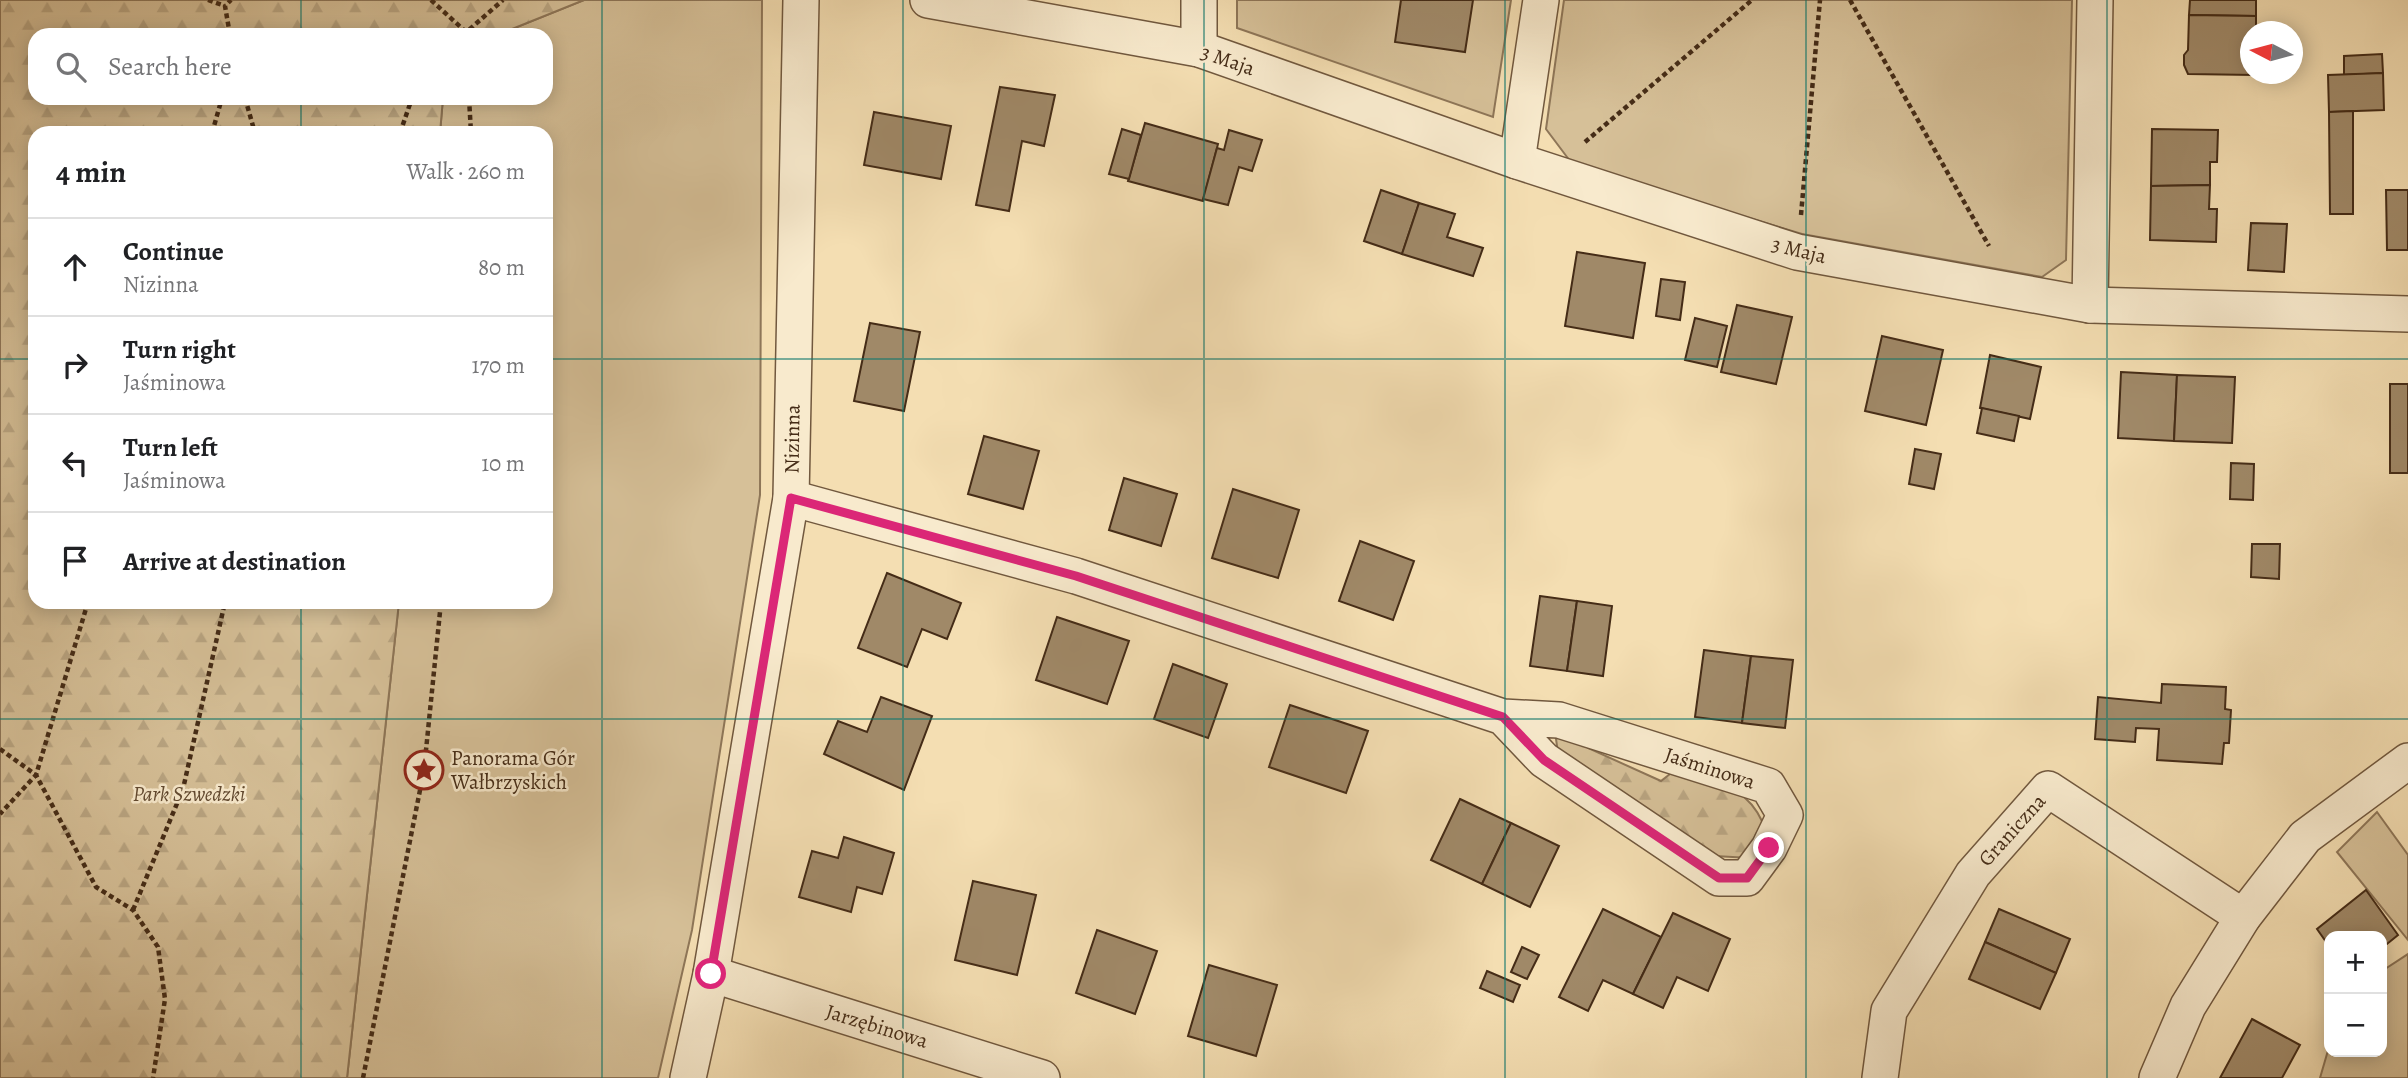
<!DOCTYPE html>
<meta charset="utf-8">
<style>
body{margin:0;font-family:Alegreya,serif;background:#f6f6f6;color:#202124}
.controls{position:absolute;right:21px;bottom:21px;display:grid;overflow:hidden;border-radius:14px;box-shadow:0 4px 18px #0003}
.controls button{width:63px;height:63px;display:grid;place-items:center;padding:0;border:0;border-bottom:2px solid #e0e0e0;background:#fff;color:#202124;font:35px sans-serif}
.compass{position:absolute;left:2240px;top:21px;width:63px;height:63px;border-radius:50%;background:#fff;box-shadow:0 4px 18px #0003;rotate:276deg}
.stop{position:absolute;width:21px;height:21px;margin:-16px;border:5px solid #db2777;border-radius:50%;background:#fff}
.stop.end{background:#db2777;border-color:#fff;box-shadow:0 2px 7px #0008}
.list{margin:0;padding:0;list-style:none}
h2{display:flex;justify-content:space-between;align-items:center;height:91px;margin:0;padding:0 28px;font-size:30px}
h2 small{font-size:23px;font-weight:400;color:#757577}
.list li{display:grid;grid-template-columns:46px 1fr auto;gap:21px;align-items:center;box-sizing:border-box;height:98px;padding:0 28px;border-top:2px solid #e0e0e0}
.list b{display:block;font-size:26px;white-space:nowrap}
.list p{margin:0;font-size:23px;white-space:nowrap;color:#757577}
.list em{font-size:23px;font-style:normal;color:#757577}
.icon{flex:none;width:38px;height:38px;fill:none;stroke:currentColor;stroke-width:2;stroke-linecap:round;stroke-linejoin:round}
.map{position:relative;flex:none;width:2408px;height:1078px;overflow:hidden}
.search{position:absolute;background:#fff;box-shadow:0 4px 18px #0003;left:28px;top:28px;width:525px;height:77px;display:flex;align-items:center;gap:18px;box-sizing:border-box;padding:0 24px;border-radius:21px;color:#757577;font-size:26px}
.panel{position:absolute;background:#fff;box-shadow:0 4px 18px #0003;left:28px;top:126px;width:525px;height:483px;border-radius:21px}
.map>svg:first-child{display:block}
.green{fill:#d6c098;stroke:#8e7658;stroke-width:2}
.forest{fill:url(#forest-firs);stroke:#8e7658;stroke-width:2}
.building{fill:#a08968;stroke:#452c17;stroke-width:2}
.lines{fill:none;stroke-linecap:round;stroke-linejoin:round}
.minor-casing{stroke:#71583e;stroke-width:38}
.path{stroke:#452c17;stroke-width:4.5;stroke-dasharray:5 3.5;stroke-linecap:butt}
.minor{stroke:#f8eacd;stroke-width:35}
.route{stroke:#db2777;stroke-width:9}
.grid{fill:none;stroke:#0f766e;stroke-width:2;stroke-opacity:0.55}
.labels{text-anchor:middle;stroke-width:5;stroke-linejoin:round;paint-order:stroke}
.street-label{font-size:21px;fill:#452c17;stroke:#f8eacd}
.poi-label{font-size:21px;fill:#452c17;stroke:#f8eacd;text-anchor:start}
.park-label{font-size:21px;font-style:italic;fill:#624a31;stroke:#f8eacd}
</style>
<div class="map">
<svg width="2408" height="1078" viewBox="0 0 2408 1078">
<defs>
<pattern id="forest-firs" width="22" height="20" patternUnits="userSpaceOnUse" patternTransform="scale(1.75)"><rect width="22" height="20" fill="#d6c098"/><path d="M5 1l3.5 6h-7zM16 11l3.5 6h-7z" fill="#b9a582"/></pattern>
</defs>
<rect width="100%" height="100%" fill="#f4deb2"/>
<filter id="stains"><feTurbulence type="fractalNoise" baseFrequency=".00286" numOctaves="4"/><feColorMatrix values="0 0 0 0 .2 0 0 0 0 .09 0 0 0 0 .02 0 0 0 .5 -.17"/></filter>
<radialGradient id="worn" r=".72"><stop offset=".6" stop-color="#630" stop-opacity="0"/><stop offset="1" stop-color="#630" stop-opacity=".3"/></radialGradient>
<g class="green">
<path d="M584 0H762L760 495 692 930 658 1078H347L399 602H546V133H440L443 98H546V35H497Z"/>
<path d="M1237 0H1511L1493 117 1237 28Z"/>
<path d="M1564 0H2072L2066 260 2042 277 1802 234 1573 165 1546 129Z"/>
<path d="M2377 812 2408 855V940L2337 852Z"/>
<path d="M2408 954V1078H2320L2329 1047V1052H2382V971Z"/>
</g>
<g class="forest">
<path d="M0 0H584L497 35H35V98H443L440 133H35V602H399L347 1078H0Z"/>
<path d="M1566 733 1578 735 1588 748 1661 781 1675 770C1713 783 1745 783 1763 823L1750 858 1715 856 1558 753 1556 739Z"/>
</g>
<g class="building">
<path d="M1401 0H1473L1465 52 1395 42Z"/>
<path d="M2190 0H2256V16L2189 15Z"/>
<path d="M2189 15 2256 16V32H2250V74L2255 75 2188 74 2184 65V55L2188 50Z"/>
<path d="M2382 54 2383 73 2344 75V56Z"/>
<path d="M2383 73 2384 110 2329 112 2328 75Z"/>
<path d="M1000 87 1055 95 1044 146 1022 141 1009 211 976 205Z"/>
<path d="M2353 111V214H2330L2329 112Z"/>
<path d="M874 112 951 126 941 179 864 165Z"/>
<path d="M1145 123 1218 144 1203 201 1128 181Z"/>
<path d="M1122 129 1141 135 1129 179 1109 174Z"/>
<path d="M2152 129 2218 130 2217 162H2210V185L2151 186Z"/>
<path d="M1229 130 1262 140 1252 171 1239 167 1228 205 1203 199 1217 148 1224 150Z"/>
<path d="M2210 185 2209 209H2217L2216 242 2150 240 2151 186Z"/>
<path d="M1381 190 1419 203 1402 254 1364 241Z"/>
<path d="M2386 190H2408V250H2387Z"/>
<path d="M1419 203 1455 214 1447 237 1483 248 1473 276 1402 254Z"/>
<path d="M2251 223 2287 224 2284 272 2248 270Z"/>
<path d="M1577 252 1645 263 1633 338 1565 326Z"/>
<path d="M1661 279 1685 282 1680 320 1656 316Z"/>
<path d="M1737 305 1792 317 1776 384 1721 372Z"/>
<path d="M1695 318 1727 326 1717 367 1685 360Z"/>
<path d="M870 323 920 332 904 411 854 401Z"/>
<path d="M1882 336 1943 350 1926 425 1865 411Z"/>
<path d="M1990 355 2041 367 2030 419 1980 408Z"/>
<path d="M2121 372 2177 375 2174 441 2118 438Z"/>
<path d="M2177 375 2235 377 2232 443 2174 441Z"/>
<rect x="2390" y="384" width="18" height="89"/>
<path d="M1982 408 2019 416 2014 441 1977 433Z"/>
<path d="M984 436 1039 451 1023 509 968 494Z"/>
<path d="M1915 449 1941 454 1934 489 1909 484Z"/>
<path d="M2231 463 2254 464 2253 500 2230 499Z"/>
<path d="M1124 478 1177 494 1161 546 1109 530Z"/>
<path d="M1233 489 1299 510 1278 578 1212 558Z"/>
<path d="M1360 541 1414 561 1393 620 1339 601Z"/>
<path d="M2252 544H2280L2279 579 2251 577Z"/>
<path d="M887 573 961 603 947 639 922 629 907 667 858 648Z"/>
<path d="M1540 596 1577 601 1567 671 1530 666Z"/>
<path d="M1577 601 1612 606 1603 676 1567 671Z"/>
<path d="M1057 617 1129 641 1107 704 1036 680Z"/>
<path d="M1704 650 1751 656 1742 723 1695 717Z"/>
<path d="M1751 656 1793 660 1785 728 1742 723Z"/>
<path d="M1173 664 1227 684 1208 738 1154 719Z"/>
<path d="M2162 684 2226 687 2225 709 2231 710 2229 743H2224L2222 764 2157 760 2159 729 2136 728 2135 742 2095 739 2098 697 2161 703Z"/>
<path d="M881 697 932 716 904 790 824 754 838 721 867 732Z"/>
<path d="M1290 705 1368 731 1346 793 1269 767Z"/>
<path d="M1460 799 1511 823 1482 884 1431 860Z"/>
<path d="M1511 823 1559 846 1530 907 1482 884Z"/>
<path d="M844 837 894 853 882 894 857 887 851 912 799 897 812 851 838 858Z"/>
<path d="M973 881 1036 895 1017 975 955 960Z"/>
<path d="M2366 890 2398 935 2382 948V936H2329V946L2317 929Z"/>
<path d="M1603 909 1661 937 1633 994 1603 980 1588 1011 1559 997Z"/>
<path d="M1999 909 2070 939 2056 973 1985 942Z"/>
<path d="M1673 913 1730 939 1708 991 1677 977 1663 1008 1633 994Z"/>
<path d="M1097 930 1157 951 1135 1014 1076 993Z"/>
<path d="M1985 942 2056 973 2040 1009 1969 979Z"/>
<path d="M1522 947 1539 955 1527 979 1511 972Z"/>
<path d="M1209 965 1277 985 1256 1056 1188 1036Z"/>
<path d="M1487 971 1520 985 1513 1002 1480 988Z"/>
<path d="M2252 1019 2300 1045 2282 1078H2220Z"/>
</g>
<g class="lines">
<defs>
<g id="minor">
<path d="M928 0 1199 49 1517 161 1797 252 2090 305 2408 314"/>
<path d="M1199 49V0"/>
<path d="M1517 161 1541 0"/>
<path d="M2090 305 2095 0"/>
<path d="M791 498 1076 576 1503 717 1559 720 1768 786 1785 815 1769 848 1747 878H1719L1544 760 1503 717"/>
<path d="M711 974 1042 1078"/>
<path d="M688 1078 711 974 791 498 801 0"/>
<path d="M1880 1078 1889 1011 1973 874 2048 789 2243 917"/>
<path d="M2157 1078 2188 1006 2243 917 2305 837 2408 761"/>
</g>
</defs>
<use href="#minor" class="minor-casing"/>
<g class="path">
<path d="M208 0 225 6"/>
<path d="M431 0 466 32"/>
<path d="M1850 0 1989 246"/>
<path d="M230 35 225 6 231 0"/>
<path d="M463 35 503 0"/>
<path d="M245 98 255 133"/>
<path d="M469 98 471 133"/>
<path d="M212 133 222 98"/>
<path d="M400 133 412 98"/>
<path d="M1585 142 1752 0"/>
<path d="M1801 215 1820 0"/>
<path d="M88 602 36 775 96 887 133 910 158 947 165 999 153 1078"/>
<path d="M0 749 36 775 0 814"/>
<path d="M133 910 183 789 225 602"/>
<path d="M363 1078 424 770 441 602"/>
</g>
<use href="#minor" class="minor"/>
</g>
<g class="lines">
<path class="route" d="M711 974 791 498 1076 576 1503 717 1544 760 1719 878H1747L1769 848"/>
</g>
<path class="grid" d="M301 0V35M602 0V1078M903 0V1078M1204 0V1078M1505 0V1078M1806 0V1078M2107 0V1078M301 98V133M0 359H35M546 359H2408M301 602V1078M0 719H2408"/>
<defs>
<symbol id="sight-ring" viewBox="-11 -11 22 22"><circle r="9.5" fill="#f8eacd" stroke="#8f2418" stroke-width="1.5"/><path d="M0-6L1.8-2.2L6-1.7L2.9 1.2L3.7 5.4L0 3.3L-3.7 5.4L-2.9 1.2L-6-1.7L-1.8-2.2Z" fill="#8f2418"/></symbol>
</defs>
<g fill-rule="evenodd">
<use href="#sight-ring" x="402" y="748" width="44" height="44"/>
</g>
<g class="labels">
<g class="street-label">
<text transform="translate(1228 60) rotate(19)" y="7">3 Maja</text>
<text transform="translate(1799 250) rotate(14)" y="7">3 Maja</text>
<text transform="translate(792 439) rotate(-89)" y="7">Nizinna</text>
<text transform="translate(1710 768) rotate(18)" y="7">Jaśminowa</text>
<text transform="translate(2012 830) rotate(-48)" y="7">Graniczna</text>
<text transform="translate(877 1026) rotate(17)" y="7">Jarzębinowa</text>
</g>
<g class="poi-label">
<text x="451" y="765">Panorama Gór<tspan x="451" dy="24">Wałbrzyskich</tspan></text>
</g>
<g class="park-label">
<text x="189" y="801">Park Szwedzki</text>
</g>
</g>
<rect width="100%" height="100%" filter="url(#stains)"/>
<rect width="100%" height="100%" fill="url(#worn)"/>
</svg>
<div class="controls">
<button>+</button>
<button>−</button>
</div>
<svg class="compass" viewBox="-18 -18 36 36"><path d="M0-13l5 13h-10z" fill="#e53935"/><path d="M0 13l5-13h-10z" fill="#757577"/></svg>
<div class="stop" style="left:711px;top:974px"></div>
<div class="stop end" style="left:1769px;top:848px"></div>
<div class="search"><svg class="icon" aria-label="search" viewBox="0 0 24 24"><circle cx="10" cy="10" r="6"/><path d="M15 15l6 6"/></svg>Search here</div>
<section class="panel">
<h2>4 min<small>Walk · 260 m</small></h2>
<ul class="list">
<li><svg class="icon" aria-label="ahead" viewBox="0 0 24 24"><path d="M12 20V5M6 11l6-6 6 6"/></svg><div><b>Continue</b><p>Nizinna</p></div><em>80 m</em></li>
<li><svg class="icon" aria-label="right" viewBox="0 0 24 24"><path d="M7 20v-9h11M14 6l5 5-5 5"/></svg><div><b>Turn right</b><p>Jaśminowa</p></div><em>170 m</em></li>
<li><svg class="icon" aria-label="left" viewBox="0 0 24 24"><path d="M17 20v-9H6M10 6l-5 5 5 5"/></svg><div><b>Turn left</b><p>Jaśminowa</p></div><em>10 m</em></li>
<li><svg class="icon" aria-label="arrive" viewBox="0 0 24 24"><path d="M6 21V4h12l-3 4 3 4H6"/></svg><div><b>Arrive at destination</b></div></li>
</ul>
</section>
</div>
